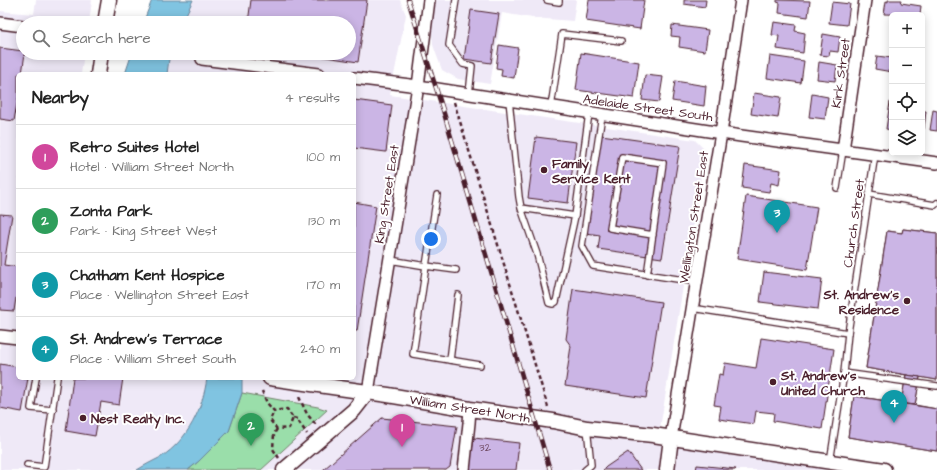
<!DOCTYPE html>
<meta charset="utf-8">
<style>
body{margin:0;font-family:"Architects Daughter",sans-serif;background:#f6f6f6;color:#222}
.controls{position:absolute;right:12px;top:12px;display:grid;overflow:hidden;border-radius:6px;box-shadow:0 2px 10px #0003}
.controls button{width:36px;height:36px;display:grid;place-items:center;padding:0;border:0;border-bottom:1px solid #e0e0e0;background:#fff;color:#222;font:20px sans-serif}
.you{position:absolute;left:431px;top:239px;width:14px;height:14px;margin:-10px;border:3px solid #fff;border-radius:50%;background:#1a73e8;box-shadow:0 0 0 6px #1a73e833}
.badge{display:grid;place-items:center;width:26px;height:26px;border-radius:50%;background:#0f766e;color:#fff;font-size:13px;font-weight:700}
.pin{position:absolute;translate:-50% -33px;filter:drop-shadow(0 1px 2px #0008)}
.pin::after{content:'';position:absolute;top:21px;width:14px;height:12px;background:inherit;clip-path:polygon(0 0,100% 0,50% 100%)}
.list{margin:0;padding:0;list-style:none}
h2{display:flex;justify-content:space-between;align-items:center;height:52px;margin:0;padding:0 16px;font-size:17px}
h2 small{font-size:13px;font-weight:400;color:#767676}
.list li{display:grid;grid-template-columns:26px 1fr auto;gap:12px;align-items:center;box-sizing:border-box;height:64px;padding:0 16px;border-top:1px solid #e0e0e0}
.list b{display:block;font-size:15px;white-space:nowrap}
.list p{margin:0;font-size:13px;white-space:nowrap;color:#767676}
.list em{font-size:13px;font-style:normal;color:#767676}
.icon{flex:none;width:22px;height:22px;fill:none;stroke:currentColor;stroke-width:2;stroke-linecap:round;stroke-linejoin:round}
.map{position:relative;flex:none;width:937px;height:470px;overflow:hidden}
.search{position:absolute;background:#fff;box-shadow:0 2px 10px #0003;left:16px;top:16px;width:340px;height:44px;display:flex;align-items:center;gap:10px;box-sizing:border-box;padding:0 14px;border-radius:22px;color:#767676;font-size:15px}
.panel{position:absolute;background:#fff;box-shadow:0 2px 10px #0003;left:16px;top:72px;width:340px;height:308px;border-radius:6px}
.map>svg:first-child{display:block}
.built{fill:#efe9f7}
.green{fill:#9adeaa;stroke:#727e6a}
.water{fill:#80c4e1;stroke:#6a8298}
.building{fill:#cbb5e5;stroke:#4a1f2b;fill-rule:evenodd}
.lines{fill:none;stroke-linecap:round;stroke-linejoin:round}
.service-casing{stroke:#4a1f2b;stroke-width:8}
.minor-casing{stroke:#4a1f2b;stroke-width:14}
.tertiary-casing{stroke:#4a1f2b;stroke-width:17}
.path{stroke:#4a1f2b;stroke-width:2.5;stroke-dasharray:4 3;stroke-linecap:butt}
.service{stroke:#fff;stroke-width:5.5}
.minor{stroke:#fff;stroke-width:11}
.tertiary{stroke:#fff;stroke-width:14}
.rail-casing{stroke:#4a1f2b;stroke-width:4.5}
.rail{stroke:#fff;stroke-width:3;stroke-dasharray:9;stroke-linecap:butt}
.poi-dot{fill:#4a1f2b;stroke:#fff;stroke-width:1.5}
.labels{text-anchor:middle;stroke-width:4;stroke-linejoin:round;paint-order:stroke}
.number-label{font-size:11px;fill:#6a445a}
.street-label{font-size:13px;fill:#4a1f2b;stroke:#fff}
.poi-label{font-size:13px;font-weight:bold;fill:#4a1f2b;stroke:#fff;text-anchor:start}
</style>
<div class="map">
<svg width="937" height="470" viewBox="0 0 937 470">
<rect width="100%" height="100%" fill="#fff"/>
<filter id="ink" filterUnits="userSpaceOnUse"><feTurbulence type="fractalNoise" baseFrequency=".025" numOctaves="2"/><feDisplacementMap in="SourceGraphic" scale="8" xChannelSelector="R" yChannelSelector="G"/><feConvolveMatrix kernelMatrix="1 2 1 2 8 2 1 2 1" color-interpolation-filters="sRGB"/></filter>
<g filter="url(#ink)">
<g class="built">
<path d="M36 0H92L89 23H23V53H84L81 74H18V378H207L206 388 193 422 179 443 162 456 137 470H0V11L34 14Z"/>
<path d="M193 0H400L406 15 390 95 695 140 705 150 658 441 847 470H188L199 461 229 431 242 393V378H354V74H167L169 59 171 53H349V23H182Z"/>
<path d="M435 0H576L573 21 533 18 502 13 490 84 458 79 442 70 433 45 431 24Z"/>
</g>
<path class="green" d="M242 393 318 407 327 410 261 470H188L199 461 229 431Z"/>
<g class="water">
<path d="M152 0H193L182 23H143Z"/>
<path d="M132 53H171L169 59 167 74H125Z"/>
<path d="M207 378H242V393L229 431 199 461 188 470H137C145 465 153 461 161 457 188 440 203 408 207 378Z"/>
</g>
<g class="building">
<path d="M251 0H367L358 62 300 53H349V23H248Z"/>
<path d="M589 0H644L640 29 586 21Z"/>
<path d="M684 0H706L705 7 684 4Z"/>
<path d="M777 0 810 1 808 17 779 13 780 3 777 2Z"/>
<path d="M888 0H902L901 3 921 6 920 15 884 14 886 1 888 2Z"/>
<path d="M832 2 850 4 847 25 829 23Z"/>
<path d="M471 10 499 14 491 63 464 59Z"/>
<path d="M774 22 796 25 795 31 805 33 803 53 777 49 779 36 772 35Z"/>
<path d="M672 25 708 30 705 51 679 47 680 37 671 36Z"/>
<path d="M823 34 840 37 838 52 830 51 829 56 820 55Z"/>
<path d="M499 45 518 48 514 78 501 76 502 69 496 68Z"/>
<path d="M0 48 23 51V53H25L22 74H18V97L14 121 0 119Z"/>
<path d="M581 53 639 62 634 98 576 90Z"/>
<path d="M770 56 804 61 801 83 767 78Z"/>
<path d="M877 56 892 58V72L875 69Z"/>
<path d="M819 62 837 65 835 81 817 79Z"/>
<path d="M645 75 663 77 659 102 642 100Z"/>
<path d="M675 81 706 86 704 106 672 101Z"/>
<path d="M754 93 781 97 778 118 751 114Z"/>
<path d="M812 94 828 97 825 119 809 117Z"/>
<path d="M354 100 392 105 386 152 354 148Z"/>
<path d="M890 102H892V130L886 129Z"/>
<path d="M933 110 937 111V131L930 130Z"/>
<path d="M922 111H926L924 129H922Z"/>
<path d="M601 135 680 146 662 258 598 249 600 235 586 233Z"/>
<path d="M536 137 576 142 568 203 528 198Z"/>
<path d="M745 165 781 170 779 185 771 183 769 192 742 188Z"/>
<path d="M746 196 817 207 807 270 737 259Z"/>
<path d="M354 202 376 206 357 331H354Z"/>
<path d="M0 214 12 215 4 265 18 267V298H16L14 311 0 310Z"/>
<path d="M903 229 937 233V380L920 377 915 405 937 409V451L848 437 854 396 901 403 906 375 866 368 887 231 902 233ZM906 269 928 272 927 279 934 280 927 334 919 333 918 340 896 337Z"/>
<path d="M903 229 937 233V380L866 368 887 231 902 233Z"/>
<path d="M764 272 822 279 818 309 760 302Z"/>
<path d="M573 289 661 302 646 398 565 386 571 346 566 339Z"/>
<path d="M761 338 834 349 822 429 773 421 774 413 756 411 754 424 719 419 721 406 714 405 719 374 723 375 725 363 756 368Z"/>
<path d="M0 364 18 367V378H28L22 412 0 408Z"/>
<path d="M906 375 920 377 915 405 901 403Z"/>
<path d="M73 378H123L119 405 101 402 95 436 66 431Z"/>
<path d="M854 396 937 409V451L848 437Z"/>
<path d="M382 418 457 426 450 467 446 470H323Z"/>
<path d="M474 438 519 443 516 470H469Z"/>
<path d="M628 452 641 470H603L606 467Z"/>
<path d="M697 465 736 469 735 470H696Z"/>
</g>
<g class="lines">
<defs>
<g id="service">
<path d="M456 0 449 45 463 64 472 66 469 94"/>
<path d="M547 0 559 2V0"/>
<path d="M509 100 519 197 521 208 537 254 549 303 553 304 556 302 575 216 521 208"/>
<path d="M551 107 562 34 621 41"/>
<path d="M602 115 582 246 593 266 697 282"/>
<path d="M837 188 843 150"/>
<path d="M869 194 935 205 937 203"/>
<path d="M575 216 589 113"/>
<path d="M390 260 426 266 437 195"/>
<path d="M456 270 426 266 413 354 480 365"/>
<path d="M647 275 663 163 622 157 610 228 653 235"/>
<path d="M692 308 848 333"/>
<path d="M450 360 458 295"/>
<path d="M844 373 937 386"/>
<path d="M36 378 31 408 53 410"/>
<path d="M830 462 844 373 848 333 875 154"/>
<path d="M27 465 44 467 57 378"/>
<path d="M585 470 591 465 587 428"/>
</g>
<g id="minor">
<path d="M0 23 23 26"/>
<path d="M202 59 319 74"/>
<path d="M354 78 418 86 741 136 937 163"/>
<path d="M843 150 865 0"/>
<path d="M0 336 18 338"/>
<path d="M368 392 418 86 429 0"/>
<path d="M671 438 721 133 741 0"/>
<path d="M464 470 469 423 470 409"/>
</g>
<g id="tertiary">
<path d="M105 23 109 0"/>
<path d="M98 74 101 53"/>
<path d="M270 378 388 395 470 409 553 421 587 428 653 435 884 470"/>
<path d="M284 470 354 410 368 392"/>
<path d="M667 470 671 438"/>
</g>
</defs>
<use href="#service" class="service-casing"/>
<use href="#minor" class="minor-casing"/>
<use href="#tertiary" class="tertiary-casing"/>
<g class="path">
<path d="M454 102 548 407"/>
<path d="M262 391 267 403 274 411 287 409 293 418 289 428 277 429 270 420 274 411"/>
<path d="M299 397 307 414 316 425"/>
<path d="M293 418 297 419 307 434"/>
<path d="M277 429 274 434 273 449 279 458"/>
</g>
<use href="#service" class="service"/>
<use href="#minor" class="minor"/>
<use href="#tertiary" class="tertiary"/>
<defs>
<path id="rail" d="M408 0 443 110 550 470"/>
</defs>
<use href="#rail" class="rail-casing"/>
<use href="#rail" class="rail"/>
</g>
</g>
<g class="poi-dot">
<circle cx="544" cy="170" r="4"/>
<circle cx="907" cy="301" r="4"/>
<circle cx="773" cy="382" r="4"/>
<circle cx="83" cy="418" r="4"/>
</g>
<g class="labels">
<g class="number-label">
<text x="485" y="451">32</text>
</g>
<g class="street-label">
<text transform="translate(840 73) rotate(-82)" y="5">Kirk Street</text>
<text transform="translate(648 107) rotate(8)" y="5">Adelaide Street South</text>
<text transform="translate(386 194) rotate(-81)" y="5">King Street East</text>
<text transform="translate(693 217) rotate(-81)" y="5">Wellington Street East</text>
<text transform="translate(853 223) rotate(-82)" y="5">Church Street</text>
<text transform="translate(470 408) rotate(9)" y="5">William Street North</text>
</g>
<g class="poi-label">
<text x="552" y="168">Family<tspan x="552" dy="15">Service Kent</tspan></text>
<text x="899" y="299" text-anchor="end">St. Andrew's<tspan x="899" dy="15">Residence</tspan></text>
<text x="781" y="380">St. Andrew's<tspan x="781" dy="15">United Church</tspan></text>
<text x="91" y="423">Nest Realty Inc.</text>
</g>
</g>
</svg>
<div class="controls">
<button>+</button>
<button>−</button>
<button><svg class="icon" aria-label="locate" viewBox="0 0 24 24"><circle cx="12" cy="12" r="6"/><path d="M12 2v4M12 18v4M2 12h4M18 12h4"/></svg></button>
<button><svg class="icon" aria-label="layers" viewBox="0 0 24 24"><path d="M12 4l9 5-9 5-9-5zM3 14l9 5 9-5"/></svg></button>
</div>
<div class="you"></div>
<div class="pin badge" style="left:402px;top:447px;background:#d1479c">1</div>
<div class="pin badge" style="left:251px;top:446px;background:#2e9e5b">2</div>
<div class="pin badge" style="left:777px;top:233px;background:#0f9aa8">3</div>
<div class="pin badge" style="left:894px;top:423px;background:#0f9aa8">4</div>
<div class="search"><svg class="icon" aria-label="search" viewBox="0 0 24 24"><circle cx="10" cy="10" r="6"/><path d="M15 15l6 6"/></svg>Search here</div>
<section class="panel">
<h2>Nearby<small>4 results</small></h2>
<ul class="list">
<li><span class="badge" style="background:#d1479c">1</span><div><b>Retro Suites Hotel</b><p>Hotel · William Street North</p></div><em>100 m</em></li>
<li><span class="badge" style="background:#2e9e5b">2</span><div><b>Zonta Park</b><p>Park · King Street West</p></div><em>130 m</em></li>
<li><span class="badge" style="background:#0f9aa8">3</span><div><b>Chatham Kent Hospice</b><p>Place · Wellington Street East</p></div><em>170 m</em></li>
<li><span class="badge" style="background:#0f9aa8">4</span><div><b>St. Andrew's Terrace</b><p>Place · William Street South</p></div><em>240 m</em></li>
</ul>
</section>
</div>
